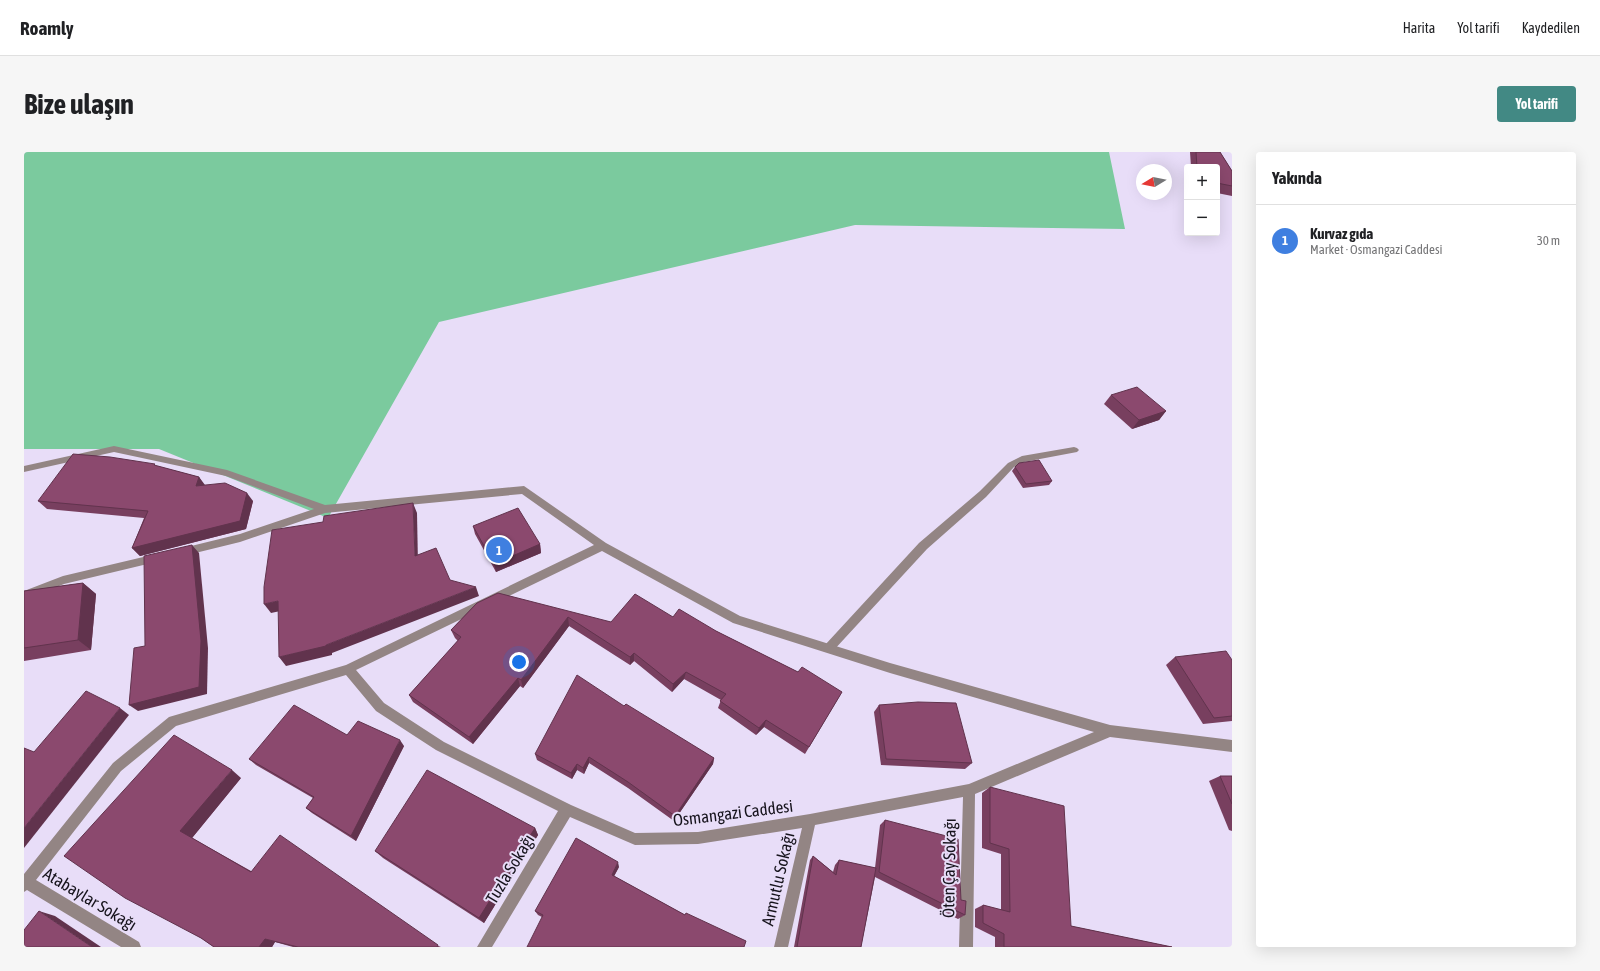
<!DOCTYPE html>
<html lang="tr">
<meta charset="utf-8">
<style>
body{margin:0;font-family:"Asap Condensed",sans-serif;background:#f6f6f6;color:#202124}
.controls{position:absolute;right:12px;top:12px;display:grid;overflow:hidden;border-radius:4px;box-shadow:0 4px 16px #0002}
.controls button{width:36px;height:36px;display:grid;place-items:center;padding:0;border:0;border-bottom:1px solid #e0e0e0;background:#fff;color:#202124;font:20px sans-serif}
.compass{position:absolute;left:1112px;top:12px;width:36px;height:36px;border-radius:50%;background:#fff;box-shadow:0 4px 16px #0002;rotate:260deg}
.you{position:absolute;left:495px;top:510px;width:14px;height:14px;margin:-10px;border:3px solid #fff;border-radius:50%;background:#1a73e8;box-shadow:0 0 0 6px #1a73e833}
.badge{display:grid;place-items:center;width:26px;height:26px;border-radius:50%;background:#428984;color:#fff;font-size:13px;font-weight:700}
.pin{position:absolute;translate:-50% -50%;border:2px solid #fff;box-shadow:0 1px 4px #0006}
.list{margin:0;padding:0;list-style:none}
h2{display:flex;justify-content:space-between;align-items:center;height:52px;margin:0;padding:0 16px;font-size:17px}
h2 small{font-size:13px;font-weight:400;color:#757577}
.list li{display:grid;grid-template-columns:26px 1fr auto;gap:12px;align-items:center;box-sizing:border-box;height:72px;padding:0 16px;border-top:1px solid #e0e0e0}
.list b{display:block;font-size:15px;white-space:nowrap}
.list p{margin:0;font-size:13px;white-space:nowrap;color:#757577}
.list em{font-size:13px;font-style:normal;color:#757577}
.map{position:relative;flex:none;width:1208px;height:795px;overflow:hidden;border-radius:4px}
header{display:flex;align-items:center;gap:24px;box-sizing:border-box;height:56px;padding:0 20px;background:#fff;border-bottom:1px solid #e0e0e0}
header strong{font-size:19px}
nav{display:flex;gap:22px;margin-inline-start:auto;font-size:14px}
.intro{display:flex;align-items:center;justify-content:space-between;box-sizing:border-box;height:96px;padding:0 24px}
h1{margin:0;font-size:28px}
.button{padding:10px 18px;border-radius:4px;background:#428984;color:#fff;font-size:14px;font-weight:700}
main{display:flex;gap:24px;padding:0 24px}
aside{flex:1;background:#fff;border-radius:4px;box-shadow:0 4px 16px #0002}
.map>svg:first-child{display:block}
.green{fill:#7bca9e}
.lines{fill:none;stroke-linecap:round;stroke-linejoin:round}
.lane{fill:#938584;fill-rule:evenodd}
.street{fill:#938584;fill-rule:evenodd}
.wall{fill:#783f5f}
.shaded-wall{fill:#61334d}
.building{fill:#8b496e;stroke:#61334d}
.labels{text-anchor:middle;stroke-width:4;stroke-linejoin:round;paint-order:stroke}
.near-street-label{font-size:17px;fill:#16131c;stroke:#e8ddf8}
</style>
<header>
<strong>Roamly</strong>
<nav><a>Harita</a><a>Yol tarifi</a><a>Kaydedilen</a></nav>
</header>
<div class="intro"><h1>Bize ulaşın</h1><a class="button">Yol tarifi</a></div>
<main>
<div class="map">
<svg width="1208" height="795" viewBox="0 0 1208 795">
<rect width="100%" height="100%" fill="#e8ddf8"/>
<path class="green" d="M0 0H1085L1101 77 831 73 415 170 304 366 135 297H0Z"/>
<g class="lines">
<path class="lane" d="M1050 295 1053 296 1055 298 1053 300 1000 310 990 315 962 345 903 397 809 499 805 501 801 499 800 496 801 493 895 391 956 339 984 311 998 304Z"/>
<g class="street">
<path d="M90 294 203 318 301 353 500 334 582 391 716 464 866 511 1086 573 1208 588V600L1086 585 951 642 949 795H935L939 645 791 673 764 795H750L778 676 674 692 611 693 546 665 468 795H453L534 659 412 598 352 559 322 523 152 574 97 619 12 728 115 790 117 795H97L3 738 0 740V722L89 611 145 565 322 513 570 393 498 342 301 361 216 390 159 404 155 403 154 400 155 397 216 382 290 357 202 324 90 300 0 320V314ZM578 399 709 471 866 521 1070 580 945 632 786 662 674 680 611 681 547 653 420 590 360 551 332 518Z"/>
<path d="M132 402 136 403 137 406 136 409 40 432 0 448V439L39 424Z"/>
</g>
</g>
<g class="wall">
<path d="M1166 0H1196L1208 19V44L1193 41V15H1167Z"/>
<path d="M1087 243 1142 259 1135 268 1108 277 1080 252Z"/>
<path d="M133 314 175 325 180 333 229 349 222 377 116 404 108 396 120 366 23 357 14 349Z"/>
<path d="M991 315 1028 329 1025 333 999 336 988 319Z"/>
<path d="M449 374 516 392 517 401 472 420 451 382Z"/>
<path d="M59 431 72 442 67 498 0 509V439Z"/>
<path d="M453 451 587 470 649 465 692 479 774 520 818 540 781 602 740 575 732 583 694 556 697 548 660 527 648 540 610 509 606 513 545 474 499 536 496 534 449 592 389 550 385 543 434 489 431 486 427 478Z"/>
<path d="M1151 505 1208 508V569L1179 572 1142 513Z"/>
<path d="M855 553 948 611 941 617 857 613 850 560Z"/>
<path d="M600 554 690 606 689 612 650 669 604 636 565 611 560 622 553 618 548 627 513 608 511 602Z"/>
<path d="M323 583 380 594 332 689 288 661 282 656 289 646 232 613 225 607Z"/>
<path d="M1196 624H1208V679L1205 678 1185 629Z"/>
<path d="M217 626 168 686 227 719 417 795H269L251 790 248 795H190L177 786 40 704Z"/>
<path d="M966 635 1047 774 1148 795H971V785L951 775V757L959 753 977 758V702L958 696V641Z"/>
<path d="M861 668 937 748 941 763 934 767 851 725 837 795H770L786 708 789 704 809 720 811 713 815 708 851 716 856 673Z"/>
<path d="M511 676 514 683 460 771 359 706 351 699Z"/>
<path d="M595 715 590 724 661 763 722 789 518 765 514 763 511 759Z"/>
</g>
<g class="shaded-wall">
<path d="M1142 259 1135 268 1108 277 1115 268Z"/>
<path d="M175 325 181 333 172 334Z"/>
<path d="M223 341 229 349 222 377 116 404 108 396Z"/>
<path d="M389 351 393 361 394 413 391 404Z"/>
<path d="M516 392 517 401 472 420 470 412Z"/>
<path d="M168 393 175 401 184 496 183 542 114 559 105 553Z"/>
<path d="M59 431 72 442 67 498 54 488Z"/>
<path d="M452 435 455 444 308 501V503L262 514 255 505 302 493Z"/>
<path d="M254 449 261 458 247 461 240 452Z"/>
<path d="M544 465 545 474 499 536 497 528Z"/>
<path d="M610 501V509L606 513V505Z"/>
<path d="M662 520 660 527 648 540 649 532Z"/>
<path d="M494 526 496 534 449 592 445 585Z"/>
<path d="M96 556 105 563 0 696V676Z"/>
<path d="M742 568 740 575 732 583 735 576Z"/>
<path d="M376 588 380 594 332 689 327 684Z"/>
<path d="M565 605V611L560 622 559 616Z"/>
<path d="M690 606 689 612 650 669 651 664Z"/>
<path d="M553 612V618L548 627 547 621Z"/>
<path d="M208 618 217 626 168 686 156 679Z"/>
<path d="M511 676 514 683 460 771 455 766Z"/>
<path d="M594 710 595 715 588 728V723Z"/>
<path d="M15 759 31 764 77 795H68Z"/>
<path d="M241 787 251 790 248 795H235Z"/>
</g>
<g class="building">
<path d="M1172 0H1196L1208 19V34L1193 31V15H1173Z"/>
<path d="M1113 235 1142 259 1115 268 1087 243Z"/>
<path d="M49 302 86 305 131 312 130 313 175 325 172 334 201 331 223 341 216 369 108 396 124 359 14 349Z"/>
<path d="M1015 308 1028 329 1002 332 991 315 995 311Z"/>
<path d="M389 351 391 404 412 396 426 428 452 435 302 493V494L255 505 254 449 240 452V435L248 378 299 370 300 364Z"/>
<path d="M494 356 516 392 470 412 449 374Z"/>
<path d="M168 393 177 489 175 535 105 553 110 496 121 494 120 404Z"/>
<path d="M59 431 54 488 0 496V439Z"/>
<path d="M474 441 587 470 611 442 649 465 655 457 692 479 774 520 778 515 818 540 785 595 742 568 735 576 696 549 702 542 662 520 649 532 610 501 606 505 544 465 497 528 494 526 445 585 385 543 437 485 427 478 453 451Z"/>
<path d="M1202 499 1208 508V564L1190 566 1151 505Z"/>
<path d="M553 523 600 554 602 552 690 606 651 664 604 630 565 605 559 616 553 612 547 621 511 602Z"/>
<path d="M62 539 96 556 0 676V596L10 600Z"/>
<path d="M894 550 932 551 948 611 862 607 855 553Z"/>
<path d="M270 553 323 583 334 569 376 588 327 684 282 656 290 645 225 607Z"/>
<path d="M150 583 208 618 156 679 227 720 256 683 414 793 413 795H274L241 787 235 795H190L177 786 101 746 40 704Z"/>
<path d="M403 618 511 676 455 766 351 699Z"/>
<path d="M1196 624H1208V652Z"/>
<path d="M966 635 1040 654 1047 774 1148 795H980V782L959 771V753L986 760 985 697 966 691Z"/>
<path d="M861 668 934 687 937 748 942 749 941 763 855 720Z"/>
<path d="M552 686 594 710 588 723 661 763 662 761 722 789 720 795H503L519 763 511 759Z"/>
<path d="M789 704 812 723 815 708 852 716 837 795H773Z"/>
<path d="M15 759 68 795H0V778Z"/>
</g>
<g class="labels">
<g class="near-street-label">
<text transform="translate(709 661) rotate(-7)" y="6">Osmangazi Caddesi</text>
<text transform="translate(925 716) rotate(-89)" y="6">Öten Çay Sokağı</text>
<text transform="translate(486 717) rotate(-59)" y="6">Tuzla Sokağı</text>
<text transform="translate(754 727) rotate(-77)" y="6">Armutlu Sokağı</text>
<text transform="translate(66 747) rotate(31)" y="6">Atabaylar Sokağı</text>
</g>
</g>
</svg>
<div class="controls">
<button>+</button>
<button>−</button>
</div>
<svg class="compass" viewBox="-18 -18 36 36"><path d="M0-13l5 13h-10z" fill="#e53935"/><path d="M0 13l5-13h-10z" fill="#757577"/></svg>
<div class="you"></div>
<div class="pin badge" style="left:475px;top:398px;background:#3f7fe0">1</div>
</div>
<aside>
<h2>Yakında<small></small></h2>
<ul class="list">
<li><span class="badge" style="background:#3f7fe0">1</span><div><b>Kurvaz gıda</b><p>Market · Osmangazi Caddesi</p></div><em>30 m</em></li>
</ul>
</aside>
</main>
